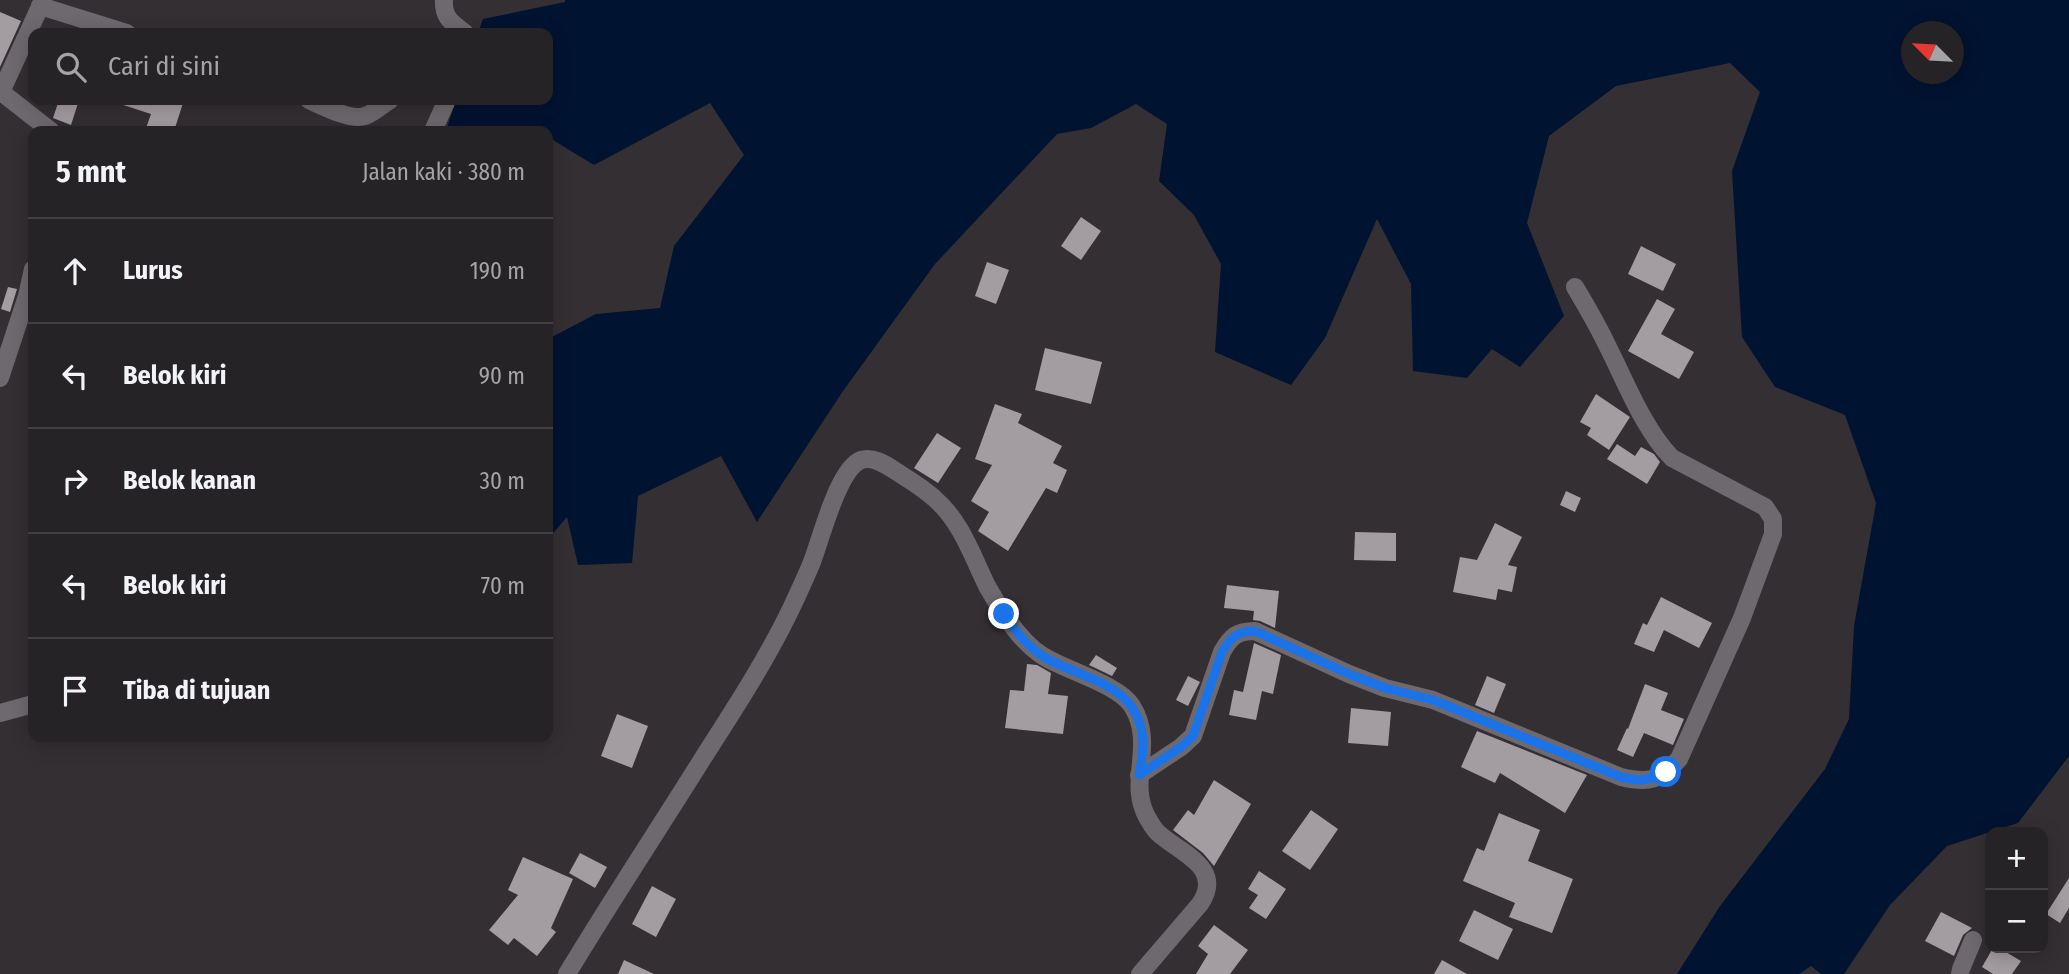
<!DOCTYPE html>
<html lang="id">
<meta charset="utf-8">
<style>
body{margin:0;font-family:"Fira Sans Condensed",sans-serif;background:#2e2b2e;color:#f1f3f6}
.controls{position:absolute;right:21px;bottom:21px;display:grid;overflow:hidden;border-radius:14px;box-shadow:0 4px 18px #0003}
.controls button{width:63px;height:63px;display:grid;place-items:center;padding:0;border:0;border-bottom:2px solid #424043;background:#262326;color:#f1f3f6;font:35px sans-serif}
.compass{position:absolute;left:1901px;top:21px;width:63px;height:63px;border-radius:50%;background:#262326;box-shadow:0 4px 18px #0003;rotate:294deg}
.stop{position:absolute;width:21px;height:21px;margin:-16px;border:5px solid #1a73e8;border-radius:50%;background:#fff}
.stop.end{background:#1a73e8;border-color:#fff;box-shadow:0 2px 7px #0008}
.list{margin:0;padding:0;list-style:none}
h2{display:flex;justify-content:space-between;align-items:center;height:91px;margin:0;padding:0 28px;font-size:30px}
h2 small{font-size:23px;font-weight:400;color:#a4a4a7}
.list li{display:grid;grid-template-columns:46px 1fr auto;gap:21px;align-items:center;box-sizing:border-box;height:105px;padding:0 28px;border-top:2px solid #424043}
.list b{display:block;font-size:26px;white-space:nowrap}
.list em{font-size:23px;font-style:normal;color:#a4a4a7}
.icon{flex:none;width:38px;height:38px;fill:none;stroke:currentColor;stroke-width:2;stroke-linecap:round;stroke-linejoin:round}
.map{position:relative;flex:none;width:2069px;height:974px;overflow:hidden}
.search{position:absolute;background:#262326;box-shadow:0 4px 18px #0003;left:28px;top:28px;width:525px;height:77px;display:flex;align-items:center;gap:18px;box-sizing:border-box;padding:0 24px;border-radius:14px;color:#a4a4a7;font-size:26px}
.panel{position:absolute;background:#262326;box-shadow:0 4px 18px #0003;left:28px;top:126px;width:525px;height:616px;border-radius:14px}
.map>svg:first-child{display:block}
.water{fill:#001331;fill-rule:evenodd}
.building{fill:#a39ca0}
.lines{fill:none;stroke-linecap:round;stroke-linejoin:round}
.street{stroke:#6e696e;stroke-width:18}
.route{stroke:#1a73e8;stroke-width:9}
</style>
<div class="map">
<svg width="2069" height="974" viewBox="0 0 2069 974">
<rect width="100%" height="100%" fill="#332f33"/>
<path class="water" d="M565 0H2069V756L2018 823 1947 846 1890 905 1844 974H1821L1811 966 1799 974H1677L1720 906 1825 769 1849 719 1854 626 1876 503 1845 415 1775 387 1742 337 1732 171 1760 92 1730 63 1616 86 1549 136 1527 223 1564 316 1520 367 1492 349 1467 378 1413 371 1411 284 1377 219 1325 338 1291 385 1215 352 1221 264 1194 215 1159 181 1167 124 1136 104 1091 128 1057 134 935 264 843 391 757 522 721 456 638 496 632 563 578 565 567 517 548 539V339L596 314 660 308 674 246 744 155 710 103 594 165 548 137V131H446L456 100H548V33H478L483 19 565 2ZM1912 32H1954V74H1912Z"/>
<g class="building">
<path d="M0 12 21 21 0 67Z"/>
<path d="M59 100H79L71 125 53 118Z"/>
<path d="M115 100H184L174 131H145L151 114 114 102Z"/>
<path d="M1081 217 1101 231 1081 260 1061 246Z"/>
<path d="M1641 246 1676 264 1663 291 1628 274Z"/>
<path d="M987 262 1009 270 996 304 975 296Z"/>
<path d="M8 287 17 289 10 312 1 309Z"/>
<path d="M1657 299 1675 309 1661 334 1694 352 1679 379 1628 351Z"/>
<path d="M1045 348 1102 362 1091 404 1035 390Z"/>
<path d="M1596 394 1630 417 1609 450 1587 435 1591 428 1580 422Z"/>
<path d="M995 404 1022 414 1018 423 1062 446 1053 463 1067 470 1057 493 1046 488 1008 551 978 531 989 512 971 501 992 465 975 459Z"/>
<path d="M937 433 961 448 938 483 914 468Z"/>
<path d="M1617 444 1635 456 1641 447 1654 454 1660 462 1647 484 1607 459Z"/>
<path d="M1566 491 1581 498 1575 512 1560 505Z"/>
<path d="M1495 523 1522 537 1508 565 1517 567 1512 592 1498 589 1496 600 1453 592 1460 557 1477 560Z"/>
<path d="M1355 532 1396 533V561L1354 560Z"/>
<path d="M1227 585 1279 591 1275 628 1260 621 1253 620 1254 611 1224 608Z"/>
<path d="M1661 597 1712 623 1699 648 1664 630 1654 652 1634 644 1643 623 1647 625Z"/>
<path d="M1254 643 1281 655 1273 694 1262 691 1256 720 1229 715 1234 690 1243 692Z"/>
<path d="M1096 655 1117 668 1112 676 1089 665Z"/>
<path d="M1027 664 1037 665 1051 673 1048 694 1068 696 1063 734 1005 728 1010 690 1024 691Z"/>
<path d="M1188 676 1200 682 1188 706 1176 700Z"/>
<path d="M1487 676 1506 684 1494 713 1475 705Z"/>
<path d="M1645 684 1668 693 1661 710 1684 719 1673 745 1644 733 1633 757 1617 750 1627 728 1628 729Z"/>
<path d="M1351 708 1391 712 1388 746 1348 743Z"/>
<path d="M617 714 648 726 632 768 601 756Z"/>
<path d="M1477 731 1587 775 1565 813 1500 773 1495 783 1461 767Z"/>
<path d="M1214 780 1251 804 1214 866 1203 853 1173 830 1188 810 1194 815Z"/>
<path d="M1311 810 1338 829 1310 870 1282 851Z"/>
<path d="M1499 813 1540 830 1528 861 1573 879 1552 933 1509 917 1515 903 1463 881 1477 848 1484 851Z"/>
<path d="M580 853 607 867 595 888 569 873Z"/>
<path d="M523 857 573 879 551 928 556 932 537 956 514 938 508 945 489 930 518 895 508 890Z"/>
<path d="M1259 871 1286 889 1266 919 1249 908 1258 895 1248 889Z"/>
<path d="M2069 878V908L2060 923 2046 914Z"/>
<path d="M652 886 676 899 656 937 632 924Z"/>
<path d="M1474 910 1513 929 1498 960 1459 941Z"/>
<path d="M1941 912 1972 928 1963 935 1954 956 1925 941Z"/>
<path d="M1214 925 1248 950 1230 974H1196L1208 954 1198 946Z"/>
<path d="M1993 948H1999L2021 961 2012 974H1993L1982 967Z"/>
<path d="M624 960 654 974H618Z"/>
<path d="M1442 960 1467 974H1434Z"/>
</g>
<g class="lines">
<g class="street">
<path d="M444 0C443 18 452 23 465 33"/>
<path d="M40 6 127 33"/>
<path d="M0 91 51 131"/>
<path d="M1 92 43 0"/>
<path d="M309 100C322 106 351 121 365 116 374 113 382 105 390 100"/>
<path d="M433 131 447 100"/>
<path d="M0 378 27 296 33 269"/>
<path d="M0 713 33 704"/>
<path d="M1139 775 1181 747 1193 736 1222 652C1231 636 1237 631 1255 631L1349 674 1385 688 1433 700 1621 777C1650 784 1659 780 1679 759L1742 618 1773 534V519L1765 507 1672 458C1645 431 1626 383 1609 349 1599 328 1587 307 1575 287"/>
<path d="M567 974C611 901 658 830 703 758 737 705 771 653 797 596 802 585 807 574 812 562 821 539 838 469 861 460 872 456 885 464 894 470 908 479 922 487 934 498 961 521 972 555 987 586 993 596 999 607 1006 617 1016 632 1027 646 1043 656 1067 671 1118 684 1132 706 1156 744 1127 781 1147 817 1150 822 1153 828 1157 832 1179 853 1225 867 1200 904L1140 974"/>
<path d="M1960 974 1961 969 1973 940"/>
</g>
</g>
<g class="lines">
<path class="route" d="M1004 614C1015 631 1027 646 1044 657 1086 681 1141 684 1143 743 1143 754 1141 765 1139 775L1181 747 1193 736 1222 652C1231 637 1237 631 1255 631L1349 674 1385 688 1433 700 1621 777C1642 782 1647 781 1666 772"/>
</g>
</svg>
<div class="controls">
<button>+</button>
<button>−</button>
</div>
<svg class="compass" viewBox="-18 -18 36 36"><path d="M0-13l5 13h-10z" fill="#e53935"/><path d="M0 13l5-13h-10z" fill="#a4a4a7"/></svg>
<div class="stop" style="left:1666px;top:772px"></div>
<div class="stop end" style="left:1004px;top:614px"></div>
<div class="search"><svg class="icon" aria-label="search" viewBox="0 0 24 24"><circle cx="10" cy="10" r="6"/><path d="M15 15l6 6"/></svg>Cari di sini</div>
<section class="panel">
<h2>5 mnt<small>Jalan kaki · 380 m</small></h2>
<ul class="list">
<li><svg class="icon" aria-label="ahead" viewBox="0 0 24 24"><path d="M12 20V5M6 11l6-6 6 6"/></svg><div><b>Lurus</b></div><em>190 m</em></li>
<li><svg class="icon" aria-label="left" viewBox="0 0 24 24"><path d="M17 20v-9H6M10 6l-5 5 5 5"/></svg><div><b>Belok kiri</b></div><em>90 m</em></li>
<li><svg class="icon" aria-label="right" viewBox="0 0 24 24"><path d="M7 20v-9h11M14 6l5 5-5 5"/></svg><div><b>Belok kanan</b></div><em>30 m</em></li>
<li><svg class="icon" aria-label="left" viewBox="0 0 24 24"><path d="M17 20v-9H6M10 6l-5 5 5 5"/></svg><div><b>Belok kiri</b></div><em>70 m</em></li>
<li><svg class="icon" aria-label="arrive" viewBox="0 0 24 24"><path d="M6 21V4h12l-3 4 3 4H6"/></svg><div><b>Tiba di tujuan</b></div></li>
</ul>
</section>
</div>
